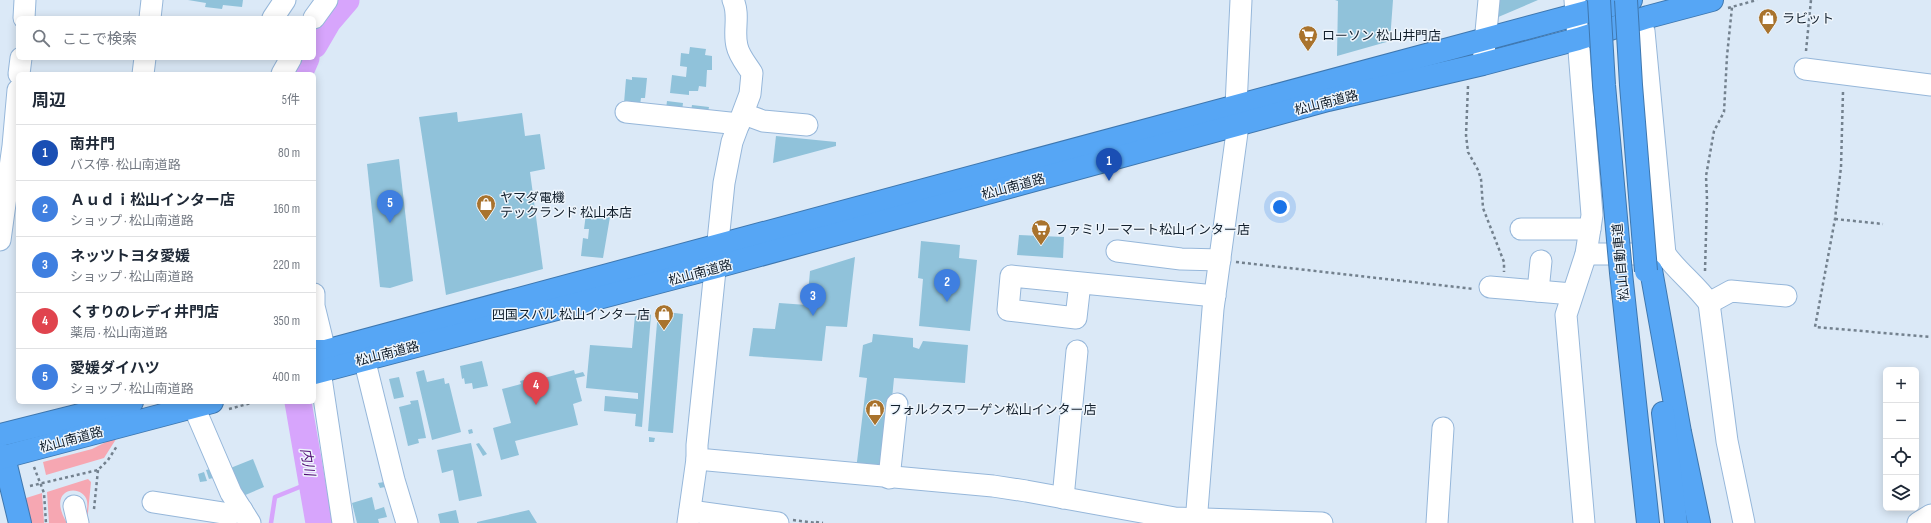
<!DOCTYPE html>
<html lang="ja">
<meta charset="utf-8">
<style>
body{margin:0;font-family:"Sofia Sans Condensed","Noto Sans JP",sans-serif;background:#f6f6f7;color:#1f2937}
.controls{position:absolute;right:12px;bottom:12px;display:grid;overflow:hidden;border-radius:6px;box-shadow:0 2px 10px #0003}
.controls button{width:36px;height:36px;display:grid;place-items:center;padding:0;border:0;border-bottom:1px solid #e0e1e3;background:#fff;color:#1f2937;font:20px sans-serif}
.you{position:absolute;left:1280px;top:207px;width:14px;height:14px;margin:-10px;border:3px solid #fff;border-radius:50%;background:#1a73e8;box-shadow:0 0 0 6px #1a73e833}
.badge{display:grid;place-items:center;width:26px;height:26px;border-radius:50%;background:#b45309;color:#fff;font-size:13px;font-weight:700}
.pin{position:absolute;translate:-50% -33px;filter:drop-shadow(0 1px 2px #0008)}
.pin::after{content:'';position:absolute;top:21px;width:14px;height:12px;background:inherit;clip-path:polygon(0 0,100% 0,50% 100%)}
.list{margin:0;padding:0;list-style:none}
h2{display:flex;justify-content:space-between;align-items:center;height:52px;margin:0;padding:0 16px;font-size:17px}
h2 small{font-size:13px;font-weight:400;color:#747a83}
.list li{display:grid;grid-template-columns:26px 1fr auto;gap:12px;align-items:center;box-sizing:border-box;height:56px;padding:0 16px;border-top:1px solid #e0e1e3}
.list b{display:block;font-size:15px;white-space:nowrap}
.list p{margin:0;font-size:13px;white-space:nowrap;color:#747a83}
.list em{font-size:13px;font-style:normal;color:#747a83}
.icon{flex:none;width:22px;height:22px;fill:none;stroke:currentColor;stroke-width:2;stroke-linecap:round;stroke-linejoin:round}
.map{position:relative;flex:none;width:1931px;height:523px;overflow:hidden}
.search{position:absolute;background:#fff;box-shadow:0 2px 10px #0003;left:16px;top:16px;width:300px;height:44px;display:flex;align-items:center;gap:10px;box-sizing:border-box;padding:0 14px;border-radius:6px;color:#747a83;font-size:15px}
.panel{position:absolute;background:#fff;box-shadow:0 2px 10px #0003;left:16px;top:72px;width:300px;height:332px;border-radius:6px}
.map>svg:first-child{display:block}
.green{fill:#f6a7b2}
.lines{fill:none;stroke-linecap:round;stroke-linejoin:round}
.stream{stroke:#d7a5fc;stroke-width:4.5}
.river{stroke:#d7a5fc;stroke-width:27}
.building{fill:#90c2da}
.minor-casing{stroke:#96b7da;stroke-width:23}
.highway-casing{stroke:#3e77af;stroke-width:24}
.path{stroke:#73818e;stroke-width:2.5;stroke-dasharray:3 3;stroke-linecap:butt}
.minor{stroke:#fff;stroke-width:21}
.highway{stroke:#56a6f5;stroke-width:22}
.highway-bridge-casing{stroke:#3e77af;stroke-width:24;stroke-linecap:butt}
.highway-bridge{stroke:#56a6f5;stroke-width:22}
.labels{text-anchor:middle;stroke-width:3;stroke-linejoin:round;paint-order:stroke}
.poi-label{font-size:13px;fill:#121f2c;stroke:#eef5fc;text-anchor:start}
.street-label{font-size:13px;fill:#121f2c;stroke:#eef5fc}
.water-label{font-size:14px;font-style:italic;fill:#520d75;stroke:#eef5fc}
</style>
<div class="map">
<svg width="1931" height="523" viewBox="0 0 1931 523">
<rect width="100%" height="100%" fill="#dbe9f7"/>
<g class="green">
<path d="M118 436 104 458 46 475 43 462 92 449Z"/>
<path d="M88 479 91 482 87 523H85C86 516 88 507 87 501 83 483 45 487 67 523H49L47 492Z"/>
<path d="M42 493 44 523H29L23 499Z"/>
</g>
<g class="lines">
<path class="stream" d="M271 523 275 497 312 482"/>
<g class="river">
<path d="M314 45 328 21 346 0"/>
<path d="M299 74 306 58"/>
<path d="M298 402 319 523"/>
</g>
</g>
<g class="building">
<path d="M188 0H243L242 7 223 5 222 9 205 7 206 3Z"/>
<path d="M1335 0H1393L1390 41 1337 56 1338 1Z"/>
<path d="M1497 0H1538L1496 18Z"/>
<path d="M690 47 706 49 705 55 712 56V70H707L706 87 699 86 698 91H689V95L670 93 672 75 686 77 687 67 680 66 681 53 689 54Z"/>
<path d="M632 77 647 78 645 98H641L640 105 624 103 626 79 632 80Z"/>
<path d="M667 101 683 103 682 111 666 109Z"/>
<path d="M692 105 709 107 708 112 691 111Z"/>
<path d="M457 112 458 122 522 113 525 136 540 134 545 169 530 172 543 269 446 295 419 117Z"/>
<path d="M776 136 836 142V146L773 163Z"/>
<path d="M399 159 413 281 390 288 380 287 367 164Z"/>
<path d="M586 214 610 217 603 258 581 256 583 238 588 239 589 229H584Z"/>
<path d="M1019 235 1064 237 1063 258 1017 255Z"/>
<path d="M921 241 960 245 959 258 977 260 970 331 919 326 923 279 918 278Z"/>
<path d="M855 257 847 327 826 326 822 361 749 356 753 328 775 329 779 303 807 305 810 271Z"/>
<path d="M644 308 651 315 642 427 635 426 636 414 604 411 605 396 638 399V393L586 388 590 345 632 348 635 315Z"/>
<path d="M658 311 683 314 673 433 648 431Z"/>
<path d="M873 334 913 338V347L919 349 923 341 968 345 965 383 894 378 885 472 856 470 867 378 859 377 863 345 872 342Z"/>
<path d="M482 361 488 386 473 389 472 383 465 384 464 378 462 379 460 366Z"/>
<path d="M424 370 427 382 444 378 445 384 449 383 461 432 432 440 416 372Z"/>
<path d="M574 370 575 374 583 372 585 376 576 378 582 401 573 404 578 425 515 441 519 455 501 460 493 428 511 423 502 389 521 384 520 381 543 375 544 378Z"/>
<path d="M399 377 404 397 394 399 389 379Z"/>
<path d="M418 400 426 438 418 439 419 443 408 446 399 407 411 404 410 401Z"/>
<path d="M472 429 473 433 469 434 468 430Z"/>
<path d="M649 437 655 438 654 442H649Z"/>
<path d="M471 443 482 496 459 501 453 470 442 473 437 450Z"/>
<path d="M479 443 487 454 483 456 476 444Z"/>
<path d="M253 459 264 487 243 496 228 469Z"/>
<path d="M210 469 213 478 209 479 206 470Z"/>
<path d="M204 472 207 481 200 482 198 474Z"/>
<path d="M384 482 385 487 380 488 378 483Z"/>
<path d="M372 497 375 510 384 507 387 517 378 519 379 523H357L352 503Z"/>
<path d="M456 510 459 523H440L438 514Z"/>
<path d="M529 510 537 523H477V522Z"/>
</g>
<g class="lines">
<defs>
<g id="minor">
<path d="M733 0C740 15 733 31 737 46 739 56 747 65 752 73L750 94 732 142 724 183 697 445V459L993 486 1026 491 1175 518 1322 523"/>
<path d="M1575 0 1592 215 1586 254 1566 315 1584 523"/>
<path d="M24 18 25 0"/>
<path d="M150 18 152 0"/>
<path d="M273 18 285 0"/>
<path d="M314 18 327 0"/>
<path d="M1644 31 1665 254"/>
<path d="M1483 64 1489 0"/>
<path d="M1805 69 1931 85"/>
<path d="M19 74 21 58"/>
<path d="M143 74 145 58"/>
<path d="M282 74 291 58"/>
<path d="M626 112 739 124"/>
<path d="M744 114 763 121 807 125"/>
<path d="M1521 229H1590"/>
<path d="M0 240 13 146 18 90"/>
<path d="M1117 251 1181 259 1220 260"/>
<path d="M1586 254H1665C1678 272 1696 285 1709 303L1727 441 1744 523"/>
<path d="M1080 283 1076 318 1008 310 1011 276 1215 296"/>
<path d="M1490 287 1572 294"/>
<path d="M1538 291 1541 261"/>
<path d="M314 294V306L325 351"/>
<path d="M1709 303 1731 291 1786 296"/>
<path d="M360 342 394 480 407 523"/>
<path d="M320 371 343 523"/>
<path d="M194 407 231 493 250 523"/>
<path d="M889 478 897 404"/>
<path d="M1063 498 1077 351"/>
<path d="M153 502 230 514 242 510"/>
<path d="M74 506 78 523"/>
<path d="M690 511 778 523"/>
<path d="M688 523 697 459"/>
<path d="M1196 523 1213 309 1238 125 1236 106 1241 0"/>
<path d="M1437 523 1443 428"/>
<path d="M1918 523 1931 515"/>
</g>
<g id="highway">
<path d="M1651 270 1680 432 1699 523"/>
<path d="M1621 273 1648 523"/>
<path d="M314 351H325L1631 0"/>
<path d="M314 373 716 267 1328 100 1483 64 1578 39 1648 17 1712 0"/>
<path d="M1663 413 1676 523"/>
<path d="M0 435 132 402"/>
<path d="M0 454 4 457 20 523"/>
<path d="M0 458 212 402"/>
</g>
</defs>
<use href="#minor" class="minor-casing"/>
<use href="#highway" class="highway-casing"/>
<g class="path">
<path d="M1728 8 1757 0"/>
<path d="M1806 51 1811 0"/>
<path d="M1468 86 1466 135 1468 152 1478 170 1481 179 1483 208 1504 262V272"/>
<path d="M1843 92 1841 167 1835 219 1815 327 1931 337"/>
<path d="M1835 219 1883 224"/>
<path d="M1236 262 1474 289"/>
<path d="M1705 271 1707 199 1706 176 1714 131 1724 112 1727 56 1732 7"/>
<path d="M229 409 255 402"/>
<path d="M34 467 44 493 46 523"/>
<path d="M30 486 98 470 108 460 117 446"/>
<path d="M94 509 98 470"/>
<path d="M793 520 816 523"/>
<path d="M816 522 823 523"/>
</g>
<use href="#minor" class="minor"/>
<use href="#highway" class="highway"/>
<defs>
<g id="highway-bridge">
<path d="M1599 0 1604 85 1621 273"/>
<path d="M1626 0 1631 85 1646 271"/>
</g>
</defs>
<use href="#highway-bridge" class="highway-bridge-casing"/>
<use href="#highway-bridge" class="highway-bridge"/>
</g>
<defs>
<symbol id="shop-pin" viewBox="-11 -11 22 30"><path d="M0 17L-7.5 6A9.5 9.5 0 1 1 7.5 6Z" fill="#a9732d" stroke="#eef5fc"/><path d="M-5-2.5h2.3a2.7 3.5 0 0 1 5.4 0H5L5.5 6h-11ZM-1.5-2.5h3a1.5 2.3 0 0 0-3 0Z" fill="#fff"/></symbol>
<symbol id="supermarket-pin" viewBox="-11 -11 22 30"><path d="M0 17L-7.5 6A9.5 9.5 0 1 1 7.5 6Z" fill="#a9732d" stroke="#eef5fc"/><path d="M-6-5.5h2.5l.6 2H6L4.5 2H-2.5L-4.4-4H-6ZM-1.5 3.2a1.3 1.3 0 1 0 .1 0ZM3 3.2a1.3 1.3 0 1 0 .1 0Z" fill="#fff"/></symbol>
</defs>
<g fill-rule="evenodd">
<use href="#shop-pin" x="1757" y="7" width="22" height="30"/>
<use href="#supermarket-pin" x="1297" y="24" width="22" height="30"/>
<use href="#shop-pin" x="475" y="193" width="22" height="30"/>
<use href="#supermarket-pin" x="1030" y="218" width="22" height="30"/>
<use href="#shop-pin" x="653" y="303" width="22" height="30"/>
<use href="#shop-pin" x="864" y="398" width="22" height="30"/>
</g>
<g class="labels">
<g class="poi-label">
<text x="1782" y="23">ラビット</text>
<text x="1322" y="40">ローソン 松山井門店</text>
<text x="500" y="202">ヤマダ電機<tspan x="500" dy="15">テックランド 松山本店</tspan></text>
<text x="1055" y="234">ファミリーマート松山インター店</text>
<text x="650" y="319" text-anchor="end">四国スバル 松山インター店</text>
<text x="889" y="414">フォルクスワーゲン松山インター店</text>
</g>
<g class="street-label">
<text transform="translate(1326 102) rotate(-14)" y="5">松山南道路</text>
<text transform="translate(1013 186) rotate(-15)" y="5">松山南道路</text>
<text transform="translate(1620 262) rotate(-95)" y="5">松山自動車道</text>
<text transform="translate(700 272) rotate(-15)" y="5">松山南道路</text>
<text transform="translate(387 353) rotate(-14)" y="5">松山南道路</text>
<text transform="translate(71 439) rotate(-15)" y="5">松山南道路</text>
</g>
<g class="water-label">
<text transform="translate(308 462) rotate(80)" y="5">内川</text>
</g>
</g>
</svg>
<div class="controls">
<button>+</button>
<button>−</button>
<button><svg class="icon" aria-label="locate" viewBox="0 0 24 24"><circle cx="12" cy="12" r="6"/><path d="M12 2v4M12 18v4M2 12h4M18 12h4"/></svg></button>
<button><svg class="icon" aria-label="layers" viewBox="0 0 24 24"><path d="M12 4l9 5-9 5-9-5zM3 14l9 5 9-5"/></svg></button>
</div>
<div class="you"></div>
<div class="pin badge" style="left:1109px;top:181px;background:#1a4fb4">1</div>
<div class="pin badge" style="left:947px;top:302px;background:#3f7fe0">2</div>
<div class="pin badge" style="left:813px;top:316px;background:#3f7fe0">3</div>
<div class="pin badge" style="left:536px;top:405px;background:#e0444e">4</div>
<div class="pin badge" style="left:390px;top:223px;background:#3f7fe0">5</div>
<div class="search"><svg class="icon" aria-label="search" viewBox="0 0 24 24"><circle cx="10" cy="10" r="6"/><path d="M15 15l6 6"/></svg>ここで検索</div>
<section class="panel">
<h2>周辺<small>5件</small></h2>
<ul class="list">
<li><span class="badge" style="background:#1a4fb4">1</span><div><b>南井門</b><p>バス停 · 松山南道路</p></div><em>80 m</em></li>
<li><span class="badge" style="background:#3f7fe0">2</span><div><b>Ａｕｄｉ松山インター店</b><p>ショップ · 松山南道路</p></div><em>160 m</em></li>
<li><span class="badge" style="background:#3f7fe0">3</span><div><b>ネッツトヨタ愛媛</b><p>ショップ · 松山南道路</p></div><em>220 m</em></li>
<li><span class="badge" style="background:#e0444e">4</span><div><b>くすりのレディ井門店</b><p>薬局 · 松山南道路</p></div><em>350 m</em></li>
<li><span class="badge" style="background:#3f7fe0">5</span><div><b>愛媛ダイハツ</b><p>ショップ · 松山南道路</p></div><em>400 m</em></li>
</ul>
</section>
</div>
